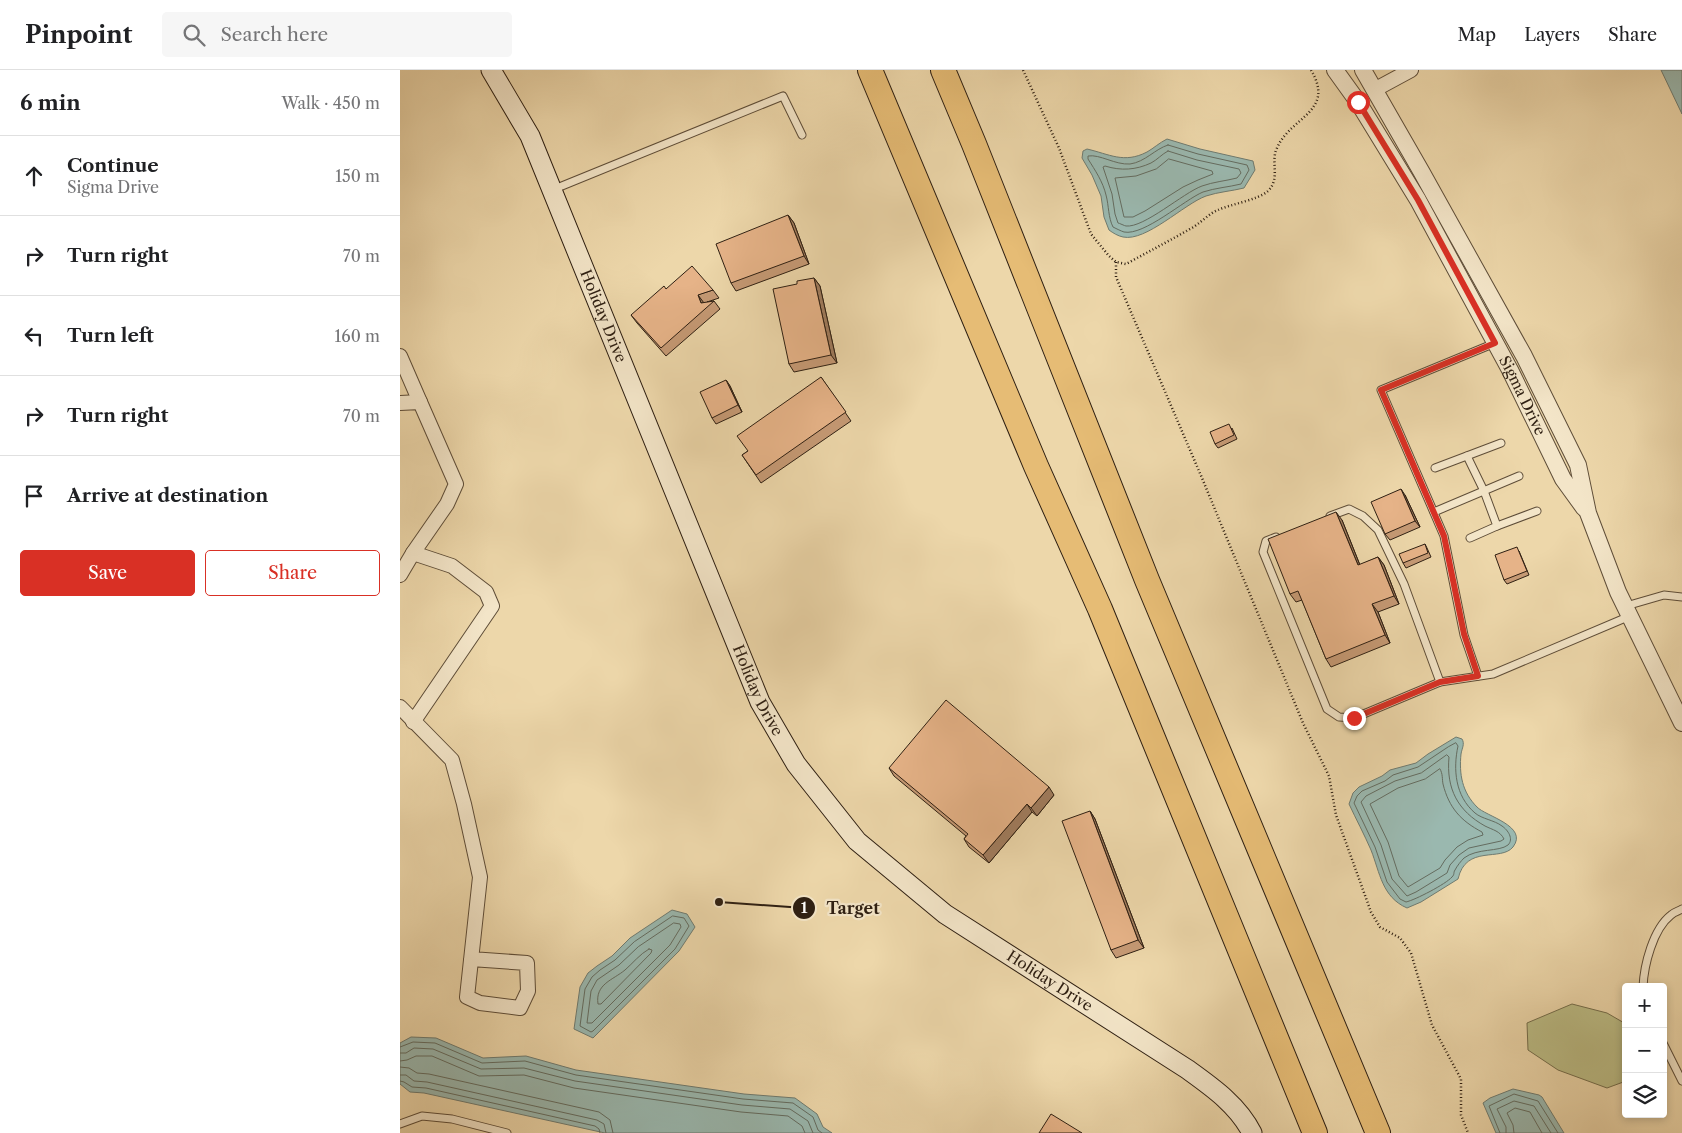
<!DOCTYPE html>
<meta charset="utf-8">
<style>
body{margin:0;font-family:"Libre Caslon Text",serif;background:#f6f6f6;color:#202124}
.controls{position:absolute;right:15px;bottom:15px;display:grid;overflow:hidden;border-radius:5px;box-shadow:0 2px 8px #0003}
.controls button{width:45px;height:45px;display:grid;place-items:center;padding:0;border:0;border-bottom:1px solid #e0e0e0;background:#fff;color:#202124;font:25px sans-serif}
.stop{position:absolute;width:15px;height:15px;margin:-11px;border:4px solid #d93025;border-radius:50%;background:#fff}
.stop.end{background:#d93025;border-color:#fff;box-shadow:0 1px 5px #0008}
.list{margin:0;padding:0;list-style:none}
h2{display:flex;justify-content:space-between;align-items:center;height:65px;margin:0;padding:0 20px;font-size:21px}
h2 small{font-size:16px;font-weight:400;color:#757577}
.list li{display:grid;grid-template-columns:32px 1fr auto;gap:15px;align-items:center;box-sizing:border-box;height:80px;padding:0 20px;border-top:1px solid #e0e0e0}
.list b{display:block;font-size:19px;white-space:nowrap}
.list p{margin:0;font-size:16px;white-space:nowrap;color:#757577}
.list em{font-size:16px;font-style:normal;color:#757577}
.actions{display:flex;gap:10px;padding:15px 20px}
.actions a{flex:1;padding:11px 0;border:1px solid #d93025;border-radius:5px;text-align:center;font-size:18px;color:#d93025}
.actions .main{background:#d93025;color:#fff}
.icon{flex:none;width:28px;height:28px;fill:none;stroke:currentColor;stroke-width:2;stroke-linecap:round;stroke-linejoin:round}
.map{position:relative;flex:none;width:1282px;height:1063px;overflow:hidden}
header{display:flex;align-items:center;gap:30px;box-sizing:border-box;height:70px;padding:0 25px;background:#fff;border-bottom:1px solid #e0e0e0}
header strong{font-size:24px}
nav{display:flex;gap:28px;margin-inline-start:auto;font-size:18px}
.search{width:350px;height:45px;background:#f6f6f6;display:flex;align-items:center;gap:12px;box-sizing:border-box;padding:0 18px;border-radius:5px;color:#757577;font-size:19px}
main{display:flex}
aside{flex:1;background:#fff}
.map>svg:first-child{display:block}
.green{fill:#bcbd86;stroke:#756e4c}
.water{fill:#9ab8af;stroke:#6f7b70}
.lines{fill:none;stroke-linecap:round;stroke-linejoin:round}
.shore{stroke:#646c60;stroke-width:1}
.service-casing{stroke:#5e4d38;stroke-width:9}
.minor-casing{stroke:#5e4d38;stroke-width:16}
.tertiary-casing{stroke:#5e4d38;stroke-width:18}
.secondary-casing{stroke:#2e1f12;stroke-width:21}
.motorway-casing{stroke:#2e1f12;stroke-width:26}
.path{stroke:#2e1f12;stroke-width:2.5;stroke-dasharray:1 2.5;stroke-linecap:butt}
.service{stroke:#f3e5c8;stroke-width:7}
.minor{stroke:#f3e5c8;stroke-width:14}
.tertiary{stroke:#f3e5c8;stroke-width:16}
.secondary{stroke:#f3e5c8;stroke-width:19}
.motorway{stroke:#e6bc75;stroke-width:24}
.wall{fill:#c69a75;stroke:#2e1f12}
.shaded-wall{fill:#a17d5f;stroke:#2e1f12}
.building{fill:#e6b388;stroke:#2e1f12}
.route{stroke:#d93025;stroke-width:6}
.labels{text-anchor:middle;stroke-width:4.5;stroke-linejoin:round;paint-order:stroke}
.street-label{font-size:15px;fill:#2e1f12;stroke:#f3e5c8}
.leader{fill:none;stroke:#2e1f12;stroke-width:2}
.callout-dot{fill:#2e1f12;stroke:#f3e5c8;stroke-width:2}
.mark-label{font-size:15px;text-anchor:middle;font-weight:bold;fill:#fff}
.callout-label{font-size:16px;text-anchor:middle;font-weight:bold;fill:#2e1f12;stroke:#f3e5c8;stroke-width:4.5;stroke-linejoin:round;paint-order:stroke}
</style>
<header>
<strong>Pinpoint</strong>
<div class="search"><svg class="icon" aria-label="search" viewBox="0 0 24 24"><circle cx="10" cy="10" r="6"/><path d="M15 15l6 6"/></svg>Search here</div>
<nav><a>Map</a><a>Layers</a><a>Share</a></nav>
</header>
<main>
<aside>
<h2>6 min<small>Walk · 450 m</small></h2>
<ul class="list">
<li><svg class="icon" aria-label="ahead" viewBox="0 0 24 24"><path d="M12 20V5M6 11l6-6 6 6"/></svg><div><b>Continue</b><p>Sigma Drive</p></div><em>150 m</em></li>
<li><svg class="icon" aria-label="right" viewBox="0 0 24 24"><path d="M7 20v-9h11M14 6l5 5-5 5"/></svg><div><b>Turn right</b></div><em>70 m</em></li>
<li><svg class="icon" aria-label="left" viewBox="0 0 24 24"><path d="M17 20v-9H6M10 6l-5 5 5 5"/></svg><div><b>Turn left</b></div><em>160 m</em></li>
<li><svg class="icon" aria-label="right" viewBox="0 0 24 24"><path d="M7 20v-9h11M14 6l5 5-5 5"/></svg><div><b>Turn right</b></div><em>70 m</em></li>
<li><svg class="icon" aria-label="arrive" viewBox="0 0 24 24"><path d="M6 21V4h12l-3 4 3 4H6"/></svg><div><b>Arrive at destination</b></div></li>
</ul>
<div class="actions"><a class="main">Save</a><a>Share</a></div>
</aside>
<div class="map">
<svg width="1282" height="1063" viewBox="0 0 1282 1063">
<rect width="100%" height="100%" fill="#edd7aa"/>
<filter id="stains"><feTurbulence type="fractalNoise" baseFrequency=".004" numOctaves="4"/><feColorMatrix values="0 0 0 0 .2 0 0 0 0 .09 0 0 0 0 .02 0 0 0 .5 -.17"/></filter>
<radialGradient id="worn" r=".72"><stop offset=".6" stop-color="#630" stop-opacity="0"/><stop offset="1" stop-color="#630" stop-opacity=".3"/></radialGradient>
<path class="green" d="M1172 934 1207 943 1226 954V1011L1207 1018 1158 1000 1128 980 1127 953Z"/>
<g class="water">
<path d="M1261 0H1282V44Z"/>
<path d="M767 69 800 79 853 91 855 100 844 118C832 121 818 122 806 126 784 134 746 172 723 167 718 166 713 163 709 160L704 147 701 126 692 105 682 88 683 81 687 79C709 84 724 94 747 82 754 78 759 73 767 69Z"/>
<path d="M1056 667 1062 669C1065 674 1062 678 1061 684 1059 704 1062 722 1077 737 1085 746 1129 756 1113 777 1101 792 1066 774 1058 809L1021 832 1007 838C982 827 980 803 971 780 964 764 956 749 949 734L953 723 959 717 982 706 990 700 1016 693 1028 684Z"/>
<path d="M272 840 287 844 295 857 279 881 193 968 174 959 180 917 188 903 197 896 212 886 230 868Z"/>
<path d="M11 967 36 968 83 988 126 986 176 1000 344 1024 395 1028 417 1044 423 1057 432 1063H205L24 1023 10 1022 0 1014V973Z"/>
<path d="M1113 1019 1139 1025 1142 1027 1164 1063H1096L1083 1033 1090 1028Z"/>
</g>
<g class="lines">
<g class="shore">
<path d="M768 75 798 84 847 95 849 100 841 114C829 117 815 118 803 122 784 130 744 166 724 162 721 161 717 159 713 157 708 147 709 136 706 125 703 112 695 100 688 89V86C700 84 715 95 730 94 745 92 755 79 768 75Z"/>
<path d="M768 81 797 90 839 99 841 103 837 108C825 111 813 112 802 116 783 123 744 158 726 156 725 156 719 153 718 153L715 144 712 124 703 97 705 96C721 101 736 100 751 93 757 90 762 84 768 81Z"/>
<path d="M769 89 812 101 813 104 798 110 783 117 745 141 733 147H724L715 108 736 106 756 99Z"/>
<path d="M1056 673 1058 676C1053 699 1055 726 1075 743 1082 749 1094 750 1102 756 1108 760 1114 769 1108 775 1099 782 1077 778 1064 788 1061 791 1057 796 1055 800 1053 803 1055 804 1052 807 1046 814 1015 830 1006 832L1000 829 987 812 975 777 954 733 957 726 962 721 985 711 993 705 1018 697 1048 677Z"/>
<path d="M1047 685 1049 687C1046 719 1058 741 1085 756 1093 760 1100 761 1104 769L1101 771 1069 778 1059 785 1050 795 1047 803 1016 822 1007 826 992 809 981 775 961 732 966 726 995 711 1021 703Z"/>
<path d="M1040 699C1043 704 1042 709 1043 714 1049 738 1061 751 1082 762L1083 765 1068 770 1057 777 1045 790 1040 798 1008 817 999 806 988 772 970 734 998 718 1025 709Z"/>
<path d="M273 846 284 848 289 856 275 879 193 961 191 962 180 956 185 919 192 907 200 900 215 890 234 872Z"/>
<path d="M274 853 280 854 281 857 270 875 192 953H187L191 921 197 910 219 895 238 877Z"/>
<path d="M249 879 252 880 251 883 201 934H198C195 914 213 910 225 900 233 893 240 884 249 879Z"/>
<path d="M0 977 13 972 35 973 82 993 125 991 176 1005 343 1029 393 1033 413 1047 418 1060 422 1063"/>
<path d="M0 983H6L14 978 33 979 81 999 124 998 175 1011 342 1035 390 1039 408 1051 413 1063"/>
<path d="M0 991 7 990 16 986H32L79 1006 124 1005 174 1018 341 1042 388 1046 402 1056 405 1063"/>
<path d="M0 997 9 998 17 1003 29 1004 199 1042 210 1050 213 1063"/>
<path d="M0 1005H6L14 1011 27 1012 197 1050 204 1054 206 1063"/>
<path d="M0 1011 4 1012 12 1017 26 1018 195 1056 199 1059 200 1063"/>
<path d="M1100 1063 1089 1036 1114 1024 1138 1031 1158 1063"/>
<path d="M1106 1063V1057L1097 1039 1114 1031 1134 1036 1151 1063"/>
<path d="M1114 1063 1113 1055 1107 1043 1115 1038 1130 1042 1142 1063"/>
</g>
<defs>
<g id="service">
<path d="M152 120 383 26 402 65"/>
<path d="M1067 386 1084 421 1097 456 1070 468"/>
<path d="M1035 398 1101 373"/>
<path d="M1034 442 1119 406"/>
<path d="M930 446 949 439 963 446 978 460 1004 514 1040 612"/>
<path d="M1097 456 1137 441"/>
<path d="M876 467 866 471 863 482 927 639 939 647 954 648 1040 612 1093 604 1230 546"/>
<path d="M1226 536 1264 525 1282 527"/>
<path d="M1078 606 1064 565 1044 466 981 320 1095 273"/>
<path d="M1243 917C1244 895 1253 859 1271 845 1274 842 1279 841 1282 839"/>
<path d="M1263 973 1282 1011"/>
<path d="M0 1054 22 1046 52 1049 107 1063"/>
</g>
<g id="minor">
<path d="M974 20 1011 0"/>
<path d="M0 286 20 332"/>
<path d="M0 333 20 332 56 414 47 434 13 483 52 496 86 522 92 536 13 652"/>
<path d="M0 505 13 483"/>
<path d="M0 637 52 690 64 734 80 807 67 927 80 933 120 938 128 921 127 893 71 889"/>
</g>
<g id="tertiary">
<path id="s1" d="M935 0 958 32 1018 130 1110 300 1163 409 1184 438"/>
<path d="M963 0 1021 101 1124 286 1178 395 1188 443 1218 522 1282 653"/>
</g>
<g id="secondary">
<path id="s2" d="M91 0 130 66 360 632 396 694 457 771 545 844 787 999C812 1017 838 1035 852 1063"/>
</g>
<g id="motorway">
<path d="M470 0 636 396 700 539 915 1063"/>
<path d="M543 0 574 74 747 510 978 1063"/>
</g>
</defs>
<use href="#service" class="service-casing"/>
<use href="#minor" class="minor-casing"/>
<use href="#tertiary" class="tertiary-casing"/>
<use href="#secondary" class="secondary-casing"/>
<use href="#motorway" class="motorway-casing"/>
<g class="path">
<path d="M623 0 659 78 691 164 709 186 716 192 726 194C748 182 769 171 790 159 800 154 808 144 818 140 831 134 858 130 868 121 881 108 870 92 877 78 890 47 936 42 911 0"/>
<path d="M716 192V207L802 408 903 653 929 706 936 745 971 842 980 857 1000 868 1011 883 1032 955 1061 1009V1045L1068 1063"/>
</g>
<use href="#service" class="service"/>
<use href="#minor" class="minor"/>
<use href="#tertiary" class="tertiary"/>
<use href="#secondary" class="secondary"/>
<use href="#motorway" class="motorway"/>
</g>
<g class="wall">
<path d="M388 145 394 153 409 194 336 221 331 213Z"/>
<path d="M414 208 420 216 437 293 394 302 389 294 397 214Z"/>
<path d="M313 220 319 228 307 232 314 231 320 239 266 286 237 253 231 245Z"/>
<path d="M421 307 451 351 361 413 342 385 348 381Z"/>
<path d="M326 310 330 316 342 342 316 354 312 348Z"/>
<path d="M832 358 837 369 818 378 815 374Z"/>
<path d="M1005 425 1020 457 990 470 985 464Z"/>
<path d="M942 450 960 495 978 487 984 495 999 534 978 542 990 573 931 597 926 589 902 530 896 532 890 524Z"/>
<path d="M1025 474 1027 478 1031 487 1006 498 1003 493Z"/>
<path d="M1119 481 1129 505 1107 514 1104 510Z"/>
<path d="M489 698 654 725 637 746 632 742 589 793 569 777 564 769 566 766 494 706Z"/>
<path d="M690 741 695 749 744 878 716 888 711 880Z"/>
</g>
<g class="shaded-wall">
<path d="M388 145 394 153 409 194 404 186Z"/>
<path d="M414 208 420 216 437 293 431 285Z"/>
<path d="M298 225 304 233H301Z"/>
<path d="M326 310 330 316 342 342 338 335Z"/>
<path d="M1001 419 1005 425 1020 457 1015 451Z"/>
<path d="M936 442 942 450 963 503 958 495Z"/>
<path d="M978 487 984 495 999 534 994 526Z"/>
<path d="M972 534 978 542 990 573 985 565Z"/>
<path d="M649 717 654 725 637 746 631 738Z"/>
<path d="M627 734 632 742 589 793 583 785Z"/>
<path d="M690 741 695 749 744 878 738 870Z"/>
</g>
<g class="building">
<path d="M388 145 404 186 331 213 316 174Z"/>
<path d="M292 196 313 220 298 225 301 233 314 231 261 278 231 245 264 216 266 219Z"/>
<path d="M414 208 431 285 389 294 373 219 397 214V211Z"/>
<path d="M421 307 446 342 356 405 342 385 348 381 337 366Z"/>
<path d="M326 310 338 335 312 348 300 322Z"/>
<path d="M829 354 834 365 815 374 810 362Z"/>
<path d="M1001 419 1015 451 985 464 971 432Z"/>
<path d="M936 442 958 495 978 487 994 526 972 534 985 565 926 589 898 521 890 524 868 469Z"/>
<path d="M1025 474 1028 483 1003 493 999 484Z"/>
<path d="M1117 477 1127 501 1104 510 1095 485Z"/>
<path d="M546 630 649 717 631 738 627 734 583 785 564 769 568 764 489 698Z"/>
<path d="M690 741 738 870 711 880 662 751Z"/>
<path d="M651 1044 682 1063H639Z"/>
</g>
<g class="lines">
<path class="route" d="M954 648 1040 612 1078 606 1064 564 1044 466 981 320 1095 273 1018 130 958 32"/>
</g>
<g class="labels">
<g class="street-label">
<text dy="5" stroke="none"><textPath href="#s2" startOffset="271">Holiday Drive</textPath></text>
<text dy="5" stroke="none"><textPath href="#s1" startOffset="376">Sigma Drive</textPath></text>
<text dy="5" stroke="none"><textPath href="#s2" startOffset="676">Holiday Drive</textPath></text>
<text dy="5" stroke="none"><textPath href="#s2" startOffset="1096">Holiday Drive</textPath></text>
</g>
</g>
<path class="leader" d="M319 832L404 838"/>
<g class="callout-dot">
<circle cx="319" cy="832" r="5"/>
<circle cx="404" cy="838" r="12"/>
</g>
<g class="mark-label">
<text x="404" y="843">1</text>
</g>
<g class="callout-label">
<text x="453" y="844">Target</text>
</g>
<rect width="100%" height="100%" filter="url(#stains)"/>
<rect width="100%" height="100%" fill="url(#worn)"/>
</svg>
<div class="controls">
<button>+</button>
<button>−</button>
<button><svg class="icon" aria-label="layers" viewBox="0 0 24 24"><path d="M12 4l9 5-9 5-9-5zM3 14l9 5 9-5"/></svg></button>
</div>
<div class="stop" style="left:958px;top:32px"></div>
<div class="stop end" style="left:954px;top:648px"></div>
</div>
</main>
